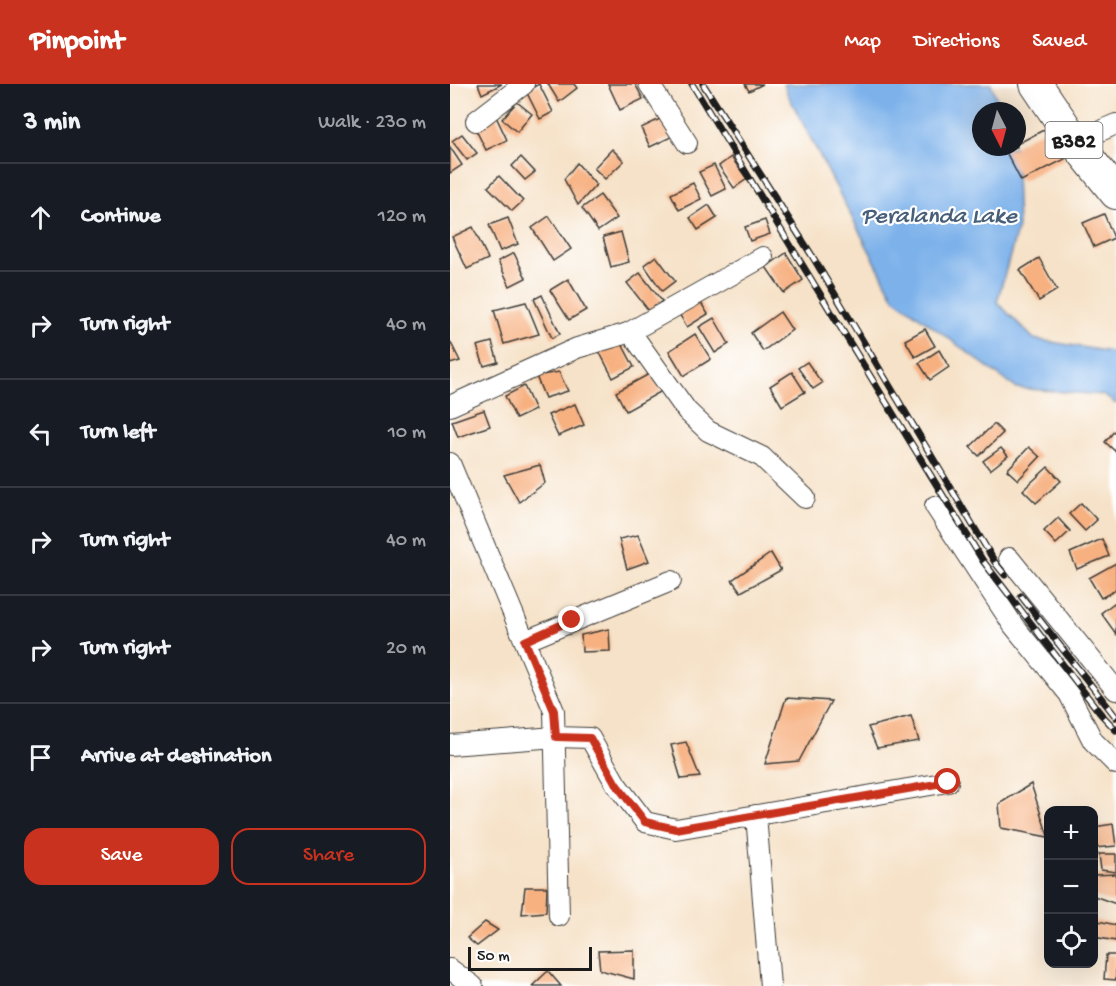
<!DOCTYPE html>
<meta charset="utf-8">
<style>
body{margin:0;font-family:"Gochi Hand",sans-serif;background:#242831;color:#f1f3f6}
.controls{position:absolute;right:18px;bottom:18px;display:grid;overflow:hidden;border-radius:12px;box-shadow:0 6px 24px #0002}
.controls button{width:54px;height:54px;display:grid;place-items:center;padding:0;border:0;border-bottom:2px solid #363941;background:#171b24;color:#f1f3f6;font:30px sans-serif}
.compass{position:absolute;left:522px;top:18px;width:54px;height:54px;border-radius:50%;background:#171b24;box-shadow:0 6px 24px #0002;rotate:174deg}
.scale{position:absolute;left:18px;bottom:15px;width:124px;box-sizing:border-box;padding-left:6px;border:3px solid #1c1c1c;border-top:0;font-size:16px;line-height:21px;white-space:nowrap;color:#1c1c1c;-webkit-text-stroke:4px #fff;paint-order:stroke}
.stop{position:absolute;width:18px;height:18px;margin:-14px;border:4px solid #c8321e;border-radius:50%;background:#fff}
.stop.end{background:#c8321e;border-color:#fff;box-shadow:0 2px 6px #0008}
.list{margin:0;padding:0;list-style:none}
h2{display:flex;justify-content:space-between;align-items:center;height:78px;margin:0;padding:0 24px;font-size:26px}
h2 small{font-size:20px;font-weight:400;color:#9ea1a6}
.list li{display:grid;grid-template-columns:39px 1fr auto;gap:18px;align-items:center;box-sizing:border-box;height:108px;padding:0 24px;border-top:2px solid #363941}
.list b{display:block;font-size:22px;white-space:nowrap}
.list em{font-size:20px;font-style:normal;color:#9ea1a6}
.actions{display:flex;gap:12px;padding:18px 24px}
.actions a{flex:1;padding:14px 0;border:2px solid #c8321e;border-radius:18px;text-align:center;font-size:21px;color:#c8321e}
.actions .main{background:#c8321e;color:#fff}
.icon{flex:none;width:33px;height:33px;fill:none;stroke:currentColor;stroke-width:2;stroke-linecap:round;stroke-linejoin:round}
.map{position:relative;flex:none;width:666px;height:902px;overflow:hidden}
header{display:flex;align-items:center;gap:36px;box-sizing:border-box;height:84px;padding:0 30px;background:#c8321e;color:#fff}
header strong{font-size:28px}
nav{display:flex;gap:33px;margin-inline-start:auto;font-size:21px}
main{display:flex}
aside{flex:1;background:#171b24}
.map>svg:first-child{display:block}
.water{fill:#7cb1ea;stroke:#4c6683;stroke-width:1.5}
.building{fill:#f7b080}
.lines{fill:none;stroke-linecap:round;stroke-linejoin:round}
.street-casing{stroke:#3d3a36;stroke-width:22}
.primary-casing{stroke:#3d3a36;stroke-width:34}
.street{stroke:#fff;stroke-width:20}
.primary{stroke:#fff;stroke-width:32}
.rail-casing{stroke:#1c1c1c;stroke-width:7}
.rail{stroke:#fff;stroke-width:4.5;stroke-dasharray:14;stroke-linecap:butt}
.route{stroke:#c8321e;stroke-width:8}
.labels{text-anchor:middle;stroke-width:4.5;stroke-linejoin:round;paint-order:stroke}
.shield{fill:#fff;stroke:#606060;stroke-width:1.5}
.shield-label{font-size:21px;font-weight:bold;fill:#1c1c1c}
.water-label{font-size:24px;font-style:italic;fill:#475f79;stroke:#fff}
</style>
<header>
<strong>Pinpoint</strong>
<nav><a>Map</a><a>Directions</a><a>Saved</a></nav>
</header>
<main>
<aside>
<h2>3 min<small>Walk · 230 m</small></h2>
<ul class="list">
<li><svg class="icon" aria-label="ahead" viewBox="0 0 24 24"><path d="M12 20V5M6 11l6-6 6 6"/></svg><div><b>Continue</b></div><em>120 m</em></li>
<li><svg class="icon" aria-label="right" viewBox="0 0 24 24"><path d="M7 20v-9h11M14 6l5 5-5 5"/></svg><div><b>Turn right</b></div><em>40 m</em></li>
<li><svg class="icon" aria-label="left" viewBox="0 0 24 24"><path d="M17 20v-9H6M10 6l-5 5 5 5"/></svg><div><b>Turn left</b></div><em>10 m</em></li>
<li><svg class="icon" aria-label="right" viewBox="0 0 24 24"><path d="M7 20v-9h11M14 6l5 5-5 5"/></svg><div><b>Turn right</b></div><em>40 m</em></li>
<li><svg class="icon" aria-label="right" viewBox="0 0 24 24"><path d="M7 20v-9h11M14 6l5 5-5 5"/></svg><div><b>Turn right</b></div><em>20 m</em></li>
<li><svg class="icon" aria-label="arrive" viewBox="0 0 24 24"><path d="M6 21V4h12l-3 4 3 4H6"/></svg><div><b>Arrive at destination</b></div></li>
</ul>
<div class="actions"><a class="main">Save</a><a>Share</a></div>
</aside>
<div class="map">
<svg width="666" height="902" viewBox="0 0 666 902">
<rect width="100%" height="100%" fill="#fff"/>
<filter id="ink" filterUnits="userSpaceOnUse"><feTurbulence type="fractalNoise" baseFrequency=".0167" numOctaves="2"/><feDisplacementMap in="SourceGraphic" scale="12" xChannelSelector="R" yChannelSelector="G"/><feConvolveMatrix kernelMatrix="1 2 1 2 8 2 1 2 1" color-interpolation-filters="sRGB"/></filter>
<filter id="wash" filterUnits="userSpaceOnUse"><feTurbulence type="fractalNoise" baseFrequency=".008" numOctaves="4" result="noise"/><feDisplacementMap in="SourceGraphic" scale="24" xChannelSelector="R" yChannelSelector="G"/><feGaussianBlur stdDeviation="1.35" result="paint"/><feColorMatrix in="noise" values="0 0 0 0 0 0 0 0 0 0 0 0 0 0 0 0 0 1.4 0 .05"/><feComposite in="paint" operator="in"/></filter>
<g filter="url(#wash)">
<rect width="100%" height="100%" fill="#f6e2c8"/>
<path class="water" d="M334 0H541L552 27H531V63H565L568 143 547 218 584 255 666 269V320L653 311 566 304 444 214 337 9Z"/>
<g id="blocks">
<g class="building">
<path d="M28 0H52L32 10Z"/>
<path d="M89 0 103 28 90 35 76 7Z"/>
<path d="M98 0H124L127 4 109 18Z"/>
<path d="M158 0H185L193 15 170 26Z"/>
<path d="M295 0H313L299 7Z"/>
<path d="M67 18 82 30 67 48 52 35Z"/>
<path d="M42 24 57 56 36 66 20 34Z"/>
<path d="M212 34 221 53 200 63 191 44Z"/>
<path d="M599 43 615 75 571 97 555 66 567 63V60Z"/>
<path d="M12 50 27 69 17 76 2 57Z"/>
<path d="M0 63 12 81 0 89Z"/>
<path d="M162 65 174 77 155 95 144 84Z"/>
<path d="M71 73 85 88 75 96 62 82Z"/>
<path d="M281 73 297 95 284 104 269 82Z"/>
<path d="M127 79 146 101 128 121 114 95Z"/>
<path d="M264 81 276 105 262 112 249 88Z"/>
<path d="M49 92 73 117 62 127 38 103Z"/>
<path d="M243 99 251 115 229 126 221 110Z"/>
<path d="M150 111 167 134 148 147 132 124Z"/>
<path d="M259 121 267 134 248 146 240 134Z"/>
<path d="M654 130 664 154 644 163 633 139Z"/>
<path d="M99 132 121 165 103 177 82 144Z"/>
<path d="M58 134 68 160 50 167 39 141Z"/>
<path d="M315 136 320 150 300 157 295 143Z"/>
<path d="M23 143 38 175 17 185 2 153Z"/>
<path d="M171 148 179 178 161 183 153 153Z"/>
<path d="M64 169 76 194 60 202 48 177Z"/>
<path d="M336 169 353 196 334 209 316 183Z"/>
<path d="M206 172 225 197 212 207 194 181Z"/>
<path d="M589 174 607 206 589 217 570 186Z"/>
<path d="M190 189 212 217 199 227 177 199Z"/>
<path d="M118 195 136 226 119 236 100 206Z"/>
<path d="M92 211 110 250 102 254 84 215Z"/>
<path d="M246 211 258 230 237 243 225 223Z"/>
<path d="M76 218 89 250 54 260 44 226Z"/>
<path d="M330 228 342 246 313 267 301 249Z"/>
<path d="M264 234 279 260 265 269 249 243Z"/>
<path d="M475 245 485 262 465 273 455 256Z"/>
<path d="M245 250 261 275 234 292 219 267Z"/>
<path d="M170 256 184 283 163 294 149 267Z"/>
<path d="M0 257 10 277 0 280Z"/>
<path d="M42 258 48 278 34 282 27 262Z"/>
<path d="M489 266 499 283 480 296 469 279Z"/>
<path d="M357 278 372 299 363 305 348 284Z"/>
<path d="M109 288 118 307 95 314 86 292Z"/>
<path d="M342 288 355 308 332 322 320 302Z"/>
<path d="M201 289 212 307 176 327 166 308Z"/>
<path d="M74 302 85 326 66 335 55 312Z"/>
<path d="M125 320 134 341 108 352 98 331Z"/>
<path d="M34 326 40 342 8 353 2 337Z"/>
<path d="M544 340 553 349 529 372 520 363Z"/>
<path d="M666 345V368L655 358Z"/>
<path d="M579 363 590 373 568 396 557 386Z"/>
<path d="M551 364 558 372 540 386 533 377Z"/>
<path d="M90 381 95 399 69 418 54 391Z"/>
<path d="M598 383 611 397 586 419 573 406Z"/>
<path d="M631 419 647 436 635 447 619 430Z"/>
<path d="M608 434 620 447 606 460 594 447Z"/>
<path d="M188 451 199 477 177 485 169 455Z"/>
<path d="M652 455 659 472 627 485 620 469Z"/>
<path d="M321 469 331 486 291 508 282 496Z"/>
<path d="M666 479V506L651 514 639 494Z"/>
<path d="M664 519 666 522V550L651 529Z"/>
<path d="M159 545 160 567 132 568 131 551Z"/>
<path d="M336 614 381 617 349 677 315 680Z"/>
<path d="M461 632 469 657 427 664 418 643Z"/>
<path d="M236 658 250 693 231 695 221 661Z"/>
<path d="M581 700 598 752V753L551 744 549 720Z"/>
<path d="M663 740 666 762 644 764V743Z"/>
<path d="M649 770H666V788L651 786Z"/>
<path d="M666 790V820L644 812V791Z"/>
<path d="M75 803H97L96 828 72 830Z"/>
<path d="M644 836 666 841V857L644 853Z"/>
<path d="M35 838 48 846 27 862 17 854Z"/>
<path d="M184 866V895L150 886 148 867Z"/>
<path d="M656 871H666V896L654 895Z"/>
<path d="M98 887 111 902H82Z"/>
</g>
</g>
</g>
<g filter="url(#ink)">
<use href="#blocks" fill-opacity="0" stroke="#3d3a36" stroke-width="1.5"/>
<g class="lines">
<defs>
<g id="street">
<path d="M199 0 237 59"/>
<path d="M26 37 74 0"/>
<path d="M625 58 666 40"/>
<path d="M178 249 313 173"/>
<path d="M0 322 127 264 178 249 182 250 237 327 258 347 312 373 355 414"/>
<path d="M0 379 104 627 109 832"/>
<path d="M485 422 563 541 619 610 643 657 666 680"/>
<path d="M559 474 666 606"/>
<path d="M75 557 221 497"/>
<path d="M0 661 106 653 140 654 166 700 195 738 226 745 498 698"/>
<path d="M306 731 320 902"/>
<path d="M0 885 23 902"/>
</g>
<path id="primary" d="M586 0 625 58 666 109"/>
</defs>
<use href="#street" class="street-casing"/>
<use href="#primary" class="primary-casing"/>
<use href="#street" class="street"/>
<use href="#primary" class="primary"/>
<defs>
<g id="rail">
<path d="M242 0 533 477 650 629 666 646"/>
<path d="M253 0 361 170 546 480 555 491"/>
<path d="M571 512 666 633"/>
</g>
</defs>
<use href="#rail" class="rail-casing"/>
<use href="#rail" class="rail"/>
</g>
</g>
<g class="lines" filter="url(#ink)">
<path class="route" d="M122 536 75 557 104 627 106 653 140 654 166 700 195 738 226 745 498 698"/>
</g>
<g class="labels">
<rect class="shield" x="595.5" y="38" width="57" height="36" rx="4.5"/>
<g class="shield-label">
<text x="624" y="63">B382</text>
</g>
<g class="water-label">
<text x="489" y="138">Peralanda Lake</text>
</g>
</g>
</svg>
<div class="controls">
<button>+</button>
<button>−</button>
<button><svg class="icon" aria-label="locate" viewBox="0 0 24 24"><circle cx="12" cy="12" r="6"/><path d="M12 2v4M12 18v4M2 12h4M18 12h4"/></svg></button>
</div>
<svg class="compass" viewBox="-18 -18 36 36"><path d="M0-13l5 13h-10z" fill="#e53935"/><path d="M0 13l5-13h-10z" fill="#9ea1a6"/></svg>
<div class="scale">50 m</div>
<div class="stop" style="left:498px;top:698px"></div>
<div class="stop end" style="left:122px;top:536px"></div>
</div>
</main>
